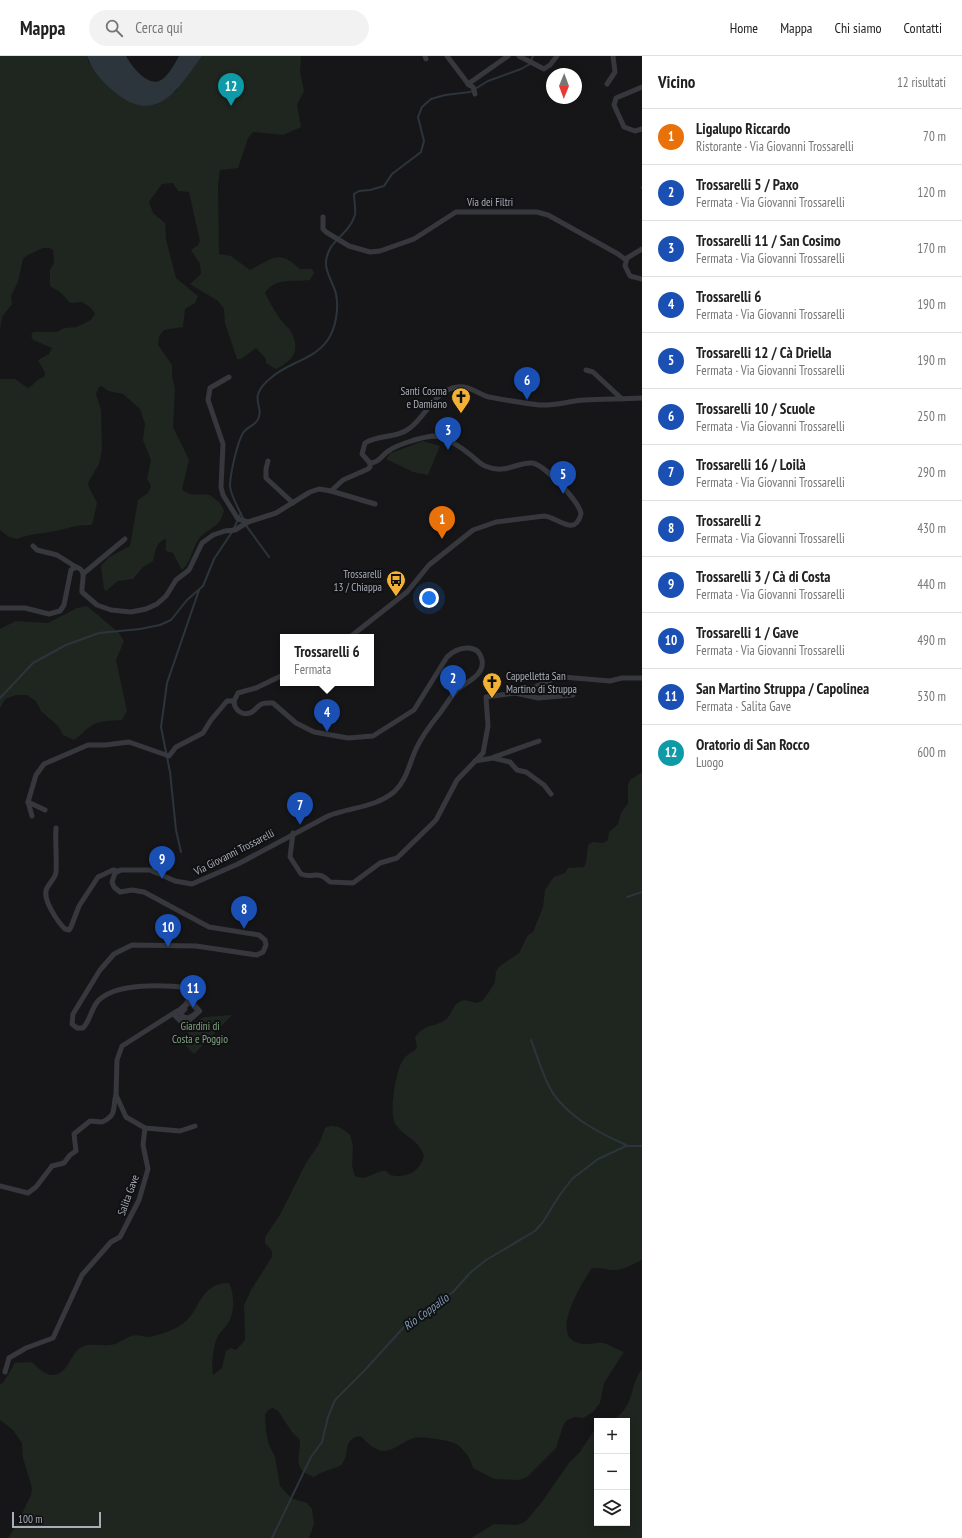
<!DOCTYPE html>
<html lang="it">
<meta charset="utf-8">
<style>
body{margin:0;font-family:"PT Sans Narrow",sans-serif;background:#f2f2f2;color:#222}
.controls{position:absolute;right:12px;bottom:12px;display:grid;overflow:hidden;border-radius:0px;box-shadow:0 2px 10px #0003}
.controls button{width:36px;height:36px;display:grid;place-items:center;padding:0;border:0;border-bottom:1px solid #e0e0e0;background:#fff;color:#222;font:20px sans-serif}
.compass{position:absolute;left:546px;top:12px;width:36px;height:36px;border-radius:50%;background:#fff;box-shadow:0 2px 10px #0003;rotate:181deg}
.scale{position:absolute;left:12px;bottom:10px;width:89px;box-sizing:border-box;padding-left:4px;border:2px solid #a8adb8;border-top:0;font-size:11px;line-height:14px;white-space:nowrap;color:#a8adb8;-webkit-text-stroke:3px #111113;paint-order:stroke}
.you{position:absolute;left:429px;top:542px;width:14px;height:14px;margin:-10px;border:3px solid #fff;border-radius:50%;background:#1a73e8;box-shadow:0 0 0 6px #1a73e833}
.badge{display:grid;place-items:center;width:26px;height:26px;border-radius:50%;background:#80622a;color:#fff;font-size:13px;font-weight:700}
.pin{position:absolute;translate:-50% -33px;filter:drop-shadow(0 1px 2px #0008)}
.pin::after{content:'';position:absolute;top:21px;width:14px;height:12px;background:inherit;clip-path:polygon(0 0,100% 0,50% 100%)}
.popup{position:absolute;left:280px;top:578px;width:94px;height:52px;box-sizing:border-box;display:grid;place-content:center;border-radius:0px;background:#fff;filter:drop-shadow(0 1px 3px #0005);font-size:13px;white-space:nowrap;color:#767676}
.popup b{font-size:15px;color:#222}
.popup::after{content:'';position:absolute;left:50%;top:100%;margin-left:-8px;border:8px solid transparent;border-top-color:#fff}
.list{margin:0;padding:0;list-style:none}
h2{display:flex;justify-content:space-between;align-items:center;height:52px;margin:0;padding:0 16px;font-size:17px}
h2 small{font-size:13px;font-weight:400;color:#767676}
.list li{display:grid;grid-template-columns:26px 1fr auto;gap:12px;align-items:center;box-sizing:border-box;height:56px;padding:0 16px;border-top:1px solid #e0e0e0}
.list b{display:block;font-size:15px;white-space:nowrap}
.list p{margin:0;font-size:13px;white-space:nowrap;color:#767676}
.list em{font-size:13px;font-style:normal;color:#767676}
.icon{flex:none;width:22px;height:22px;fill:none;stroke:currentColor;stroke-width:2;stroke-linecap:round;stroke-linejoin:round}
.map{position:relative;flex:none;width:642px;height:1482px;overflow:hidden}
header{display:flex;align-items:center;gap:24px;box-sizing:border-box;height:56px;padding:0 20px;background:#fff;border-bottom:1px solid #e0e0e0}
header strong{font-size:19px}
nav{display:flex;gap:22px;margin-inline-start:auto;font-size:14px}
.search{width:280px;height:36px;background:#f2f2f2;display:flex;align-items:center;gap:10px;box-sizing:border-box;padding:0 14px;border-radius:22px;color:#767676;font-size:15px}
main{display:flex}
aside{flex:1;background:#fff}
.map>svg:first-child{display:block}
.green{fill:#1e261f}
.water{fill:#2c353c}
.lines{fill:none;stroke-linecap:round;stroke-linejoin:round}
.stream{stroke:#2c353c;stroke-width:2}
.minor{stroke:#37383d;stroke-width:5}
.tertiary{stroke:#37383d;stroke-width:6}
.labels{text-anchor:middle;stroke-width:4;stroke-linejoin:round;paint-order:stroke}
.street-label{font-size:11px;fill:#a8adb8;stroke:#111113}
.poi-label{font-size:11px;fill:#a8adb8;stroke:#111113;text-anchor:end}
.park-label{font-size:11px;fill:#7fa381;stroke:#111113}
.water-label{font-size:12px;font-style:italic;fill:#7f9bb3;stroke:#111113}
</style>
<header>
<strong>Mappa</strong>
<div class="search"><svg class="icon" aria-label="search" viewBox="0 0 24 24"><circle cx="10" cy="10" r="6"/><path d="M15 15l6 6"/></svg>Cerca qui</div>
<nav><a>Home</a><a>Mappa</a><a>Chi siamo</a><a>Contatti</a></nav>
</header>
<main>
<div class="map">
<svg width="642" height="1482" viewBox="0 0 642 1482">
<rect width="100%" height="100%" fill="#161618"/>
<g class="green">
<path d="M0 0H87L89 7 175 36 202 0H301L300 16 304 35 297 49 301 71 283 79 253 76 248 82 238 112 220 114 218 129 219 198 231 200 250 214C273 202 279 193 300 213H312L314 217 310 224C294 226 275 221 265 237 270 247 275 256 281 264 284 268 289 272 291 276 301 294 293 305 276 313L266 307V303L256 292 241 303H237L225 267 224 253 218 245 190 228 201 218 200 208 191 194 198 189 200 185 189 136 178 135 173 127 162 128 149 146 153 157 165 167 166 183 176 222 198 240 195 247 185 253 183 271 164 274 159 280 158 289 172 309V321L175 333 173 371 189 404 182 433C192 442 199 437 210 439L220 447 224 454C220 473 208 471 198 484 192 494 191 506 182 514L173 497 166 495V483C156 485 155 497 153 505L143 511 133 523 118 525 106 535 104 533 101 510 109 501 130 490 138 444 148 437 151 430 147 423 151 404 143 384 145 368 140 353 123 338 108 335 102 330 99 331 96 338 101 354 102 394 99 408 89 425 88 429 97 447 93 466 91 469C77 469 73 471 60 474 45 478 31 477 17 483L9 481 0 474V323H15L28 332C35 328 36 323 44 321L45 317 38 304 49 298 52 292 33 284 31 280 33 276H57L64 272 77 271 91 264 95 258 91 252 82 246 70 247 60 236 50 230V214L54 207 53 194 50 192H43L26 200 23 203 18 226 11 240 12 248 2 261 0 274Z"/>
<path d="M423 385 440 390 428 419 413 416 386 403 391 397Z"/>
<path d="M87 550 119 577 124 585 116 604 127 655 122 664C112 665 100 664 91 670 85 674 80 680 74 684L63 679 58 670 41 655 36 645 27 639H16L5 643 0 652V573L16 565 48 567 77 552Z"/>
<path d="M642 716V1204C633 1208 624 1214 614 1214 605 1214 600 1210 591 1213 581 1229 547 1283 582 1288 589 1289 597 1286 604 1287 610 1289 618 1294 624 1296L604 1327 600 1347 593 1356 583 1362 575 1361 567 1364 563 1370 556 1392 527 1421 519 1424 494 1423 473 1412C471 1403 464 1393 456 1388 449 1384 421 1380 414 1382 403 1385 394 1395 383 1395 375 1395 366 1385 360 1380 341 1384 351 1396 342 1408 338 1413 322 1414 314 1421 292 1413 300 1403 300 1384L292 1376 278 1355 273 1352 268 1354 265 1359 266 1375 268 1386 275 1401 280 1430 291 1442 307 1447 312 1453 314 1468 309 1482H8L17 1468 31 1439 32 1432 23 1402 22 1387 13 1374 0 1364V1328L3 1327 15 1307 32 1306C37 1311 45 1319 52 1319 69 1319 70 1296 82 1291 91 1287 100 1290 109 1289 117 1289 124 1282 132 1280 137 1278 144 1281 150 1281 159 1279 174 1274 181 1269 200 1258 198 1227 229 1227 235 1240 235 1257 227 1269 224 1273 219 1277 217 1282 213 1292 211 1309 213 1319L222 1312 226 1295 231 1292 236 1294 245 1284 244 1249 251 1234 272 1201V1195L265 1187V1181L281 1157 306 1107 319 1088 325 1072C334 1067 343 1072 350 1079L353 1089 352 1110 355 1120C368 1126 374 1114 386 1115L390 1119C405 1123 420 1116 424 1100 418 1082 406 1083 396 1069 388 1060 396 1013 403 1004 406 998 413 997 417 992L415 981C427 966 434 972 445 964 452 959 452 949 461 945 466 943 471 946 476 947L482 945 489 936 495 926 496 915 500 910 519 897 528 879 533 876 543 851 545 834 549 828 554 821 565 817 568 812 584 811 586 807 588 789 592 786 603 787 608 784 609 776 618 768 621 757 628 747V729L630 724Z"/>
<path d="M232 959 194 998 182 986 189 978 184 973 204 961Z"/>
<path d="M642 1313V1482H471L494 1468 517 1469 525 1466 541 1447 569 1407 580 1396 593 1376 597 1374V1467H627V1365H612C637 1348 628 1331 642 1313Z"/>
</g>
<path class="water" d="M87 0H126C132 11 151 36 165 21 171 15 175 7 179 0H202C180 30 158 70 117 38 103 27 93 16 87 0Z"/>
<g class="lines">
<g class="stream">
<path d="M642 131V132"/>
<path d="M244 464C239 453 231 441 230 430 230 419 237 387 243 377 246 372 253 370 257 365 267 350 244 343 272 321 289 306 313 304 327 285 336 273 339 252 336 238 334 228 325 217 326 206 328 183 348 181 355 159 356 154 354 144 354 138L359 135 370 134 384 130 392 118 421 96 424 85 418 61 422 51 431 43 445 39 470 36 488 25 521 13 530 8 533 0"/>
<path d="M245 468 269 501"/>
<path d="M234 472 241 457"/>
<path d="M0 642 33 607 66 589 99 577 140 573 160 569 171 564 187 544 203 530 214 503 232 476"/>
<path d="M181 796 176 774 170 716 161 671 167 627 199 534"/>
<path d="M627 841 642 836"/>
<path d="M531 984C538 1002 546 1031 559 1045 577 1066 602 1078 626 1089"/>
<path d="M272 1482 311 1401 322 1386 328 1361 335 1344 364 1315 404 1271 453 1236 471 1216 486 1204 535 1175 543 1166 559 1140 572 1123 598 1103 626 1090H642"/>
</g>
<g class="minor">
<path d="M425 0 426 3"/>
<path d="M447 0 469 29 473 31 475 38"/>
<path d="M519 0 544 13 550 9 557 0"/>
<path d="M468 28 508 0"/>
<path d="M607 28 615 16 613 0"/>
<path d="M642 31 616 42 614 49 624 71 635 75 642 73"/>
<path d="M323 161V173L326 176 349 190 370 196 380 195 414 183 456 156H537L548 159 618 198 626 204"/>
<path d="M642 193 627 202 625 210 630 220 642 223"/>
<path d="M586 314 593 316 622 343"/>
<path d="M229 321 210 332 208 344 223 388 221 431 223 439 238 463 248 466"/>
<path d="M268 405 266 413V422L293 447"/>
<path d="M331 435 343 424 368 413 370 411V407"/>
<path d="M33 490 37 494 57 499 76 511"/>
<path d="M84 517 125 483"/>
<path d="M0 552H25L49 558 60 555 64 549 71 514 76 511C88 514 81 527 82 536L97 549 111 554 131 556 146 553 157 548 166 540 176 524 189 514 202 487 213 479 225 475 235 474 248 466 276 457 310 436 319 433 331 435 375 448"/>
<path d="M350 581 407 536 429 509 473 474 496 466 544 460C556 460 575 482 581 458 580 446 544 408 532 407 516 406 506 419 485 410 478 407 474 401 468 397 459 390 444 380 433 380 422 381 395 389 387 396 381 401 378 407 370 407L362 398 365 387C379 378 396 383 410 372 426 360 435 334 457 331 469 329 478 338 489 341 505 344 523 347 539 349 555 350 569 345 584 344 604 343 623 343 642 342"/>
<path d="M521 637 551 624 563 621 610 625 622 622H642"/>
<path d="M494 701 539 685"/>
<path d="M475 705 493 702 510 706 517 714 526 716 544 729 551 738"/>
<path d="M28 746 45 754"/>
<path d="M32 760 28 746 36 719 44 708 88 689H105L129 686 169 700 176 691 203 677 211 664 227 645H234"/>
<path d="M56 772C55 786 57 801 56 816 55 823 50 826 47 832 41 842 58 866 65 873L69 874 71 871 79 850 98 821 113 814 118 815"/>
<path d="M293 777 290 801 301 818C314 823 317 813 330 826L353 827 380 807 397 802 436 764 457 724 483 697 488 670 486 641 515 637 538 642 573 639"/>
<path d="M187 946 194 935 190 932C165 929 116 926 98 945 91 953 90 965 83 972H77L72 968 73 958 100 914 114 898 132 889 196 890 257 899 263 896 266 889 265 884 259 879 209 871 144 836 132 834 120 836 114 831 112 826 115 817 121 814H150L175 825 192 828 238 808 328 760C351 751 374 752 394 736 407 724 409 708 416 693 422 680 431 668 440 657 445 650 450 642 456 635 465 626 485 620 482 604 478 585 456 592 447 601L414 654 373 680 348 682 314 676 296 667 273 647C268 647 263 646 260 649 257 651 255 654 252 656 243 661 234 654 234 645L238 637 256 632 283 619"/>
<path d="M185 953 181 957 183 961 188 962 192 960"/>
<path d="M177 955 122 990 117 1004 116 1039 126 1061 145 1072 180 1075 195 1070"/>
<path d="M0 1130 28 1137 36 1131 52 1110 64 1107 70 1099 76 1095 74 1078 90 1065 102 1066C118 1059 112 1051 116 1039"/>
<path d="M5 1316 9 1302 26 1292 53 1282 82 1219 111 1186 120 1181 139 1144 148 1113 143 1089 145 1072"/>
</g>
<path class="tertiary" d="M190 945 199 955 184 968 175 959Z"/>
</g>
<defs>
<symbol id="church-pin" viewBox="-11 -11 22 30"><path d="M0 17L-7.5 6A9.5 9.5 0 1 1 7.5 6Z" fill="#f2b134" stroke="#111113"/><path d="M-1.2-6h2.4v3.5h3.3v2.4h-3.3V6h-2.4V-.1h-3.3v-2.4h3.3Z" fill="#111"/></symbol>
<symbol id="bus-pin" viewBox="-11 -11 22 30"><path d="M0 17L-7.5 6A9.5 9.5 0 1 1 7.5 6Z" fill="#f2b134" stroke="#111113"/><path d="M-5-6H5V4H4V6H2V4H-2V6H-4V4H-5ZM-3.5-4V0h7V-4ZM-3.5 1.2v1.5H-2V1.2ZM2 1.2v1.5H3.5V1.2Z" fill="#111"/></symbol>
</defs>
<g fill-rule="evenodd">
<use href="#church-pin" x="450" y="330" width="22" height="30"/>
<use href="#bus-pin" x="385" y="513" width="22" height="30"/>
<use href="#church-pin" x="481" y="615" width="22" height="30"/>
</g>
<g class="labels">
<g class="street-label">
<text x="490" y="150">Via dei Filtri</text>
<text transform="translate(234 796) rotate(-27)" y="4">Via Giovanni Trossarelli</text>
<text transform="translate(128 1139) rotate(-70)" y="4">Salita Gave</text>
</g>
<g class="poi-label">
<text x="447" y="339">Santi Cosma<tspan x="447" dy="13">e Damiano</tspan></text>
<text x="382" y="522">Trossarelli<tspan x="382" dy="13">13 / Chiappa</tspan></text>
<text x="506" y="624" text-anchor="start">Cappelletta San<tspan x="506" dy="13">Martino di Struppa</tspan></text>
</g>
<g class="park-label">
<text x="200" y="974">Giardini di<tspan x="200" dy="13">Costa e Poggio</tspan></text>
</g>
<g class="water-label">
<text transform="translate(426 1256) rotate(-36)" y="4">Rio Coppallo</text>
</g>
</g>
</svg>
<div class="controls">
<button>+</button>
<button>−</button>
<button><svg class="icon" aria-label="layers" viewBox="0 0 24 24"><path d="M12 4l9 5-9 5-9-5zM3 14l9 5 9-5"/></svg></button>
</div>
<svg class="compass" viewBox="-18 -18 36 36"><path d="M0-13l5 13h-10z" fill="#e53935"/><path d="M0 13l5-13h-10z" fill="#767676"/></svg>
<div class="scale">100 m</div>
<div class="you"></div>
<div class="pin badge" style="left:442px;top:483px;background:#e8710a">1</div>
<div class="pin badge" style="left:453px;top:642px;background:#1a4fb4">2</div>
<div class="pin badge" style="left:448px;top:394px;background:#1a4fb4">3</div>
<div class="pin badge" style="left:327px;top:676px;background:#1a4fb4">4</div>
<div class="popup"><b>Trossarelli 6</b>Fermata</div>
<div class="pin badge" style="left:563px;top:438px;background:#1a4fb4">5</div>
<div class="pin badge" style="left:527px;top:344px;background:#1a4fb4">6</div>
<div class="pin badge" style="left:300px;top:769px;background:#1a4fb4">7</div>
<div class="pin badge" style="left:244px;top:873px;background:#1a4fb4">8</div>
<div class="pin badge" style="left:162px;top:823px;background:#1a4fb4">9</div>
<div class="pin badge" style="left:168px;top:891px;background:#1a4fb4">10</div>
<div class="pin badge" style="left:193px;top:952px;background:#1a4fb4">11</div>
<div class="pin badge" style="left:231px;top:50px;background:#0f9aa8">12</div>
</div>
<aside>
<h2>Vicino<small>12 risultati</small></h2>
<ul class="list">
<li><span class="badge" style="background:#e8710a">1</span><div><b>Ligalupo Riccardo</b><p>Ristorante · Via Giovanni Trossarelli</p></div><em>70 m</em></li>
<li><span class="badge" style="background:#1a4fb4">2</span><div><b>Trossarelli 5 / Paxo</b><p>Fermata · Via Giovanni Trossarelli</p></div><em>120 m</em></li>
<li><span class="badge" style="background:#1a4fb4">3</span><div><b>Trossarelli 11 / San Cosimo</b><p>Fermata · Via Giovanni Trossarelli</p></div><em>170 m</em></li>
<li><span class="badge" style="background:#1a4fb4">4</span><div><b>Trossarelli 6</b><p>Fermata · Via Giovanni Trossarelli</p></div><em>190 m</em></li>
<li><span class="badge" style="background:#1a4fb4">5</span><div><b>Trossarelli 12 / Cà Driella</b><p>Fermata · Via Giovanni Trossarelli</p></div><em>190 m</em></li>
<li><span class="badge" style="background:#1a4fb4">6</span><div><b>Trossarelli 10 / Scuole</b><p>Fermata · Via Giovanni Trossarelli</p></div><em>250 m</em></li>
<li><span class="badge" style="background:#1a4fb4">7</span><div><b>Trossarelli 16 / Loilà</b><p>Fermata · Via Giovanni Trossarelli</p></div><em>290 m</em></li>
<li><span class="badge" style="background:#1a4fb4">8</span><div><b>Trossarelli 2</b><p>Fermata · Via Giovanni Trossarelli</p></div><em>430 m</em></li>
<li><span class="badge" style="background:#1a4fb4">9</span><div><b>Trossarelli 3 / Cà di Costa</b><p>Fermata · Via Giovanni Trossarelli</p></div><em>440 m</em></li>
<li><span class="badge" style="background:#1a4fb4">10</span><div><b>Trossarelli 1 / Gave</b><p>Fermata · Via Giovanni Trossarelli</p></div><em>490 m</em></li>
<li><span class="badge" style="background:#1a4fb4">11</span><div><b>San Martino Struppa / Capolinea</b><p>Fermata · Salita Gave</p></div><em>530 m</em></li>
<li><span class="badge" style="background:#0f9aa8">12</span><div><b>Oratorio di San Rocco</b><p>Luogo</p></div><em>600 m</em></li>
</ul>
</aside>
</main>
